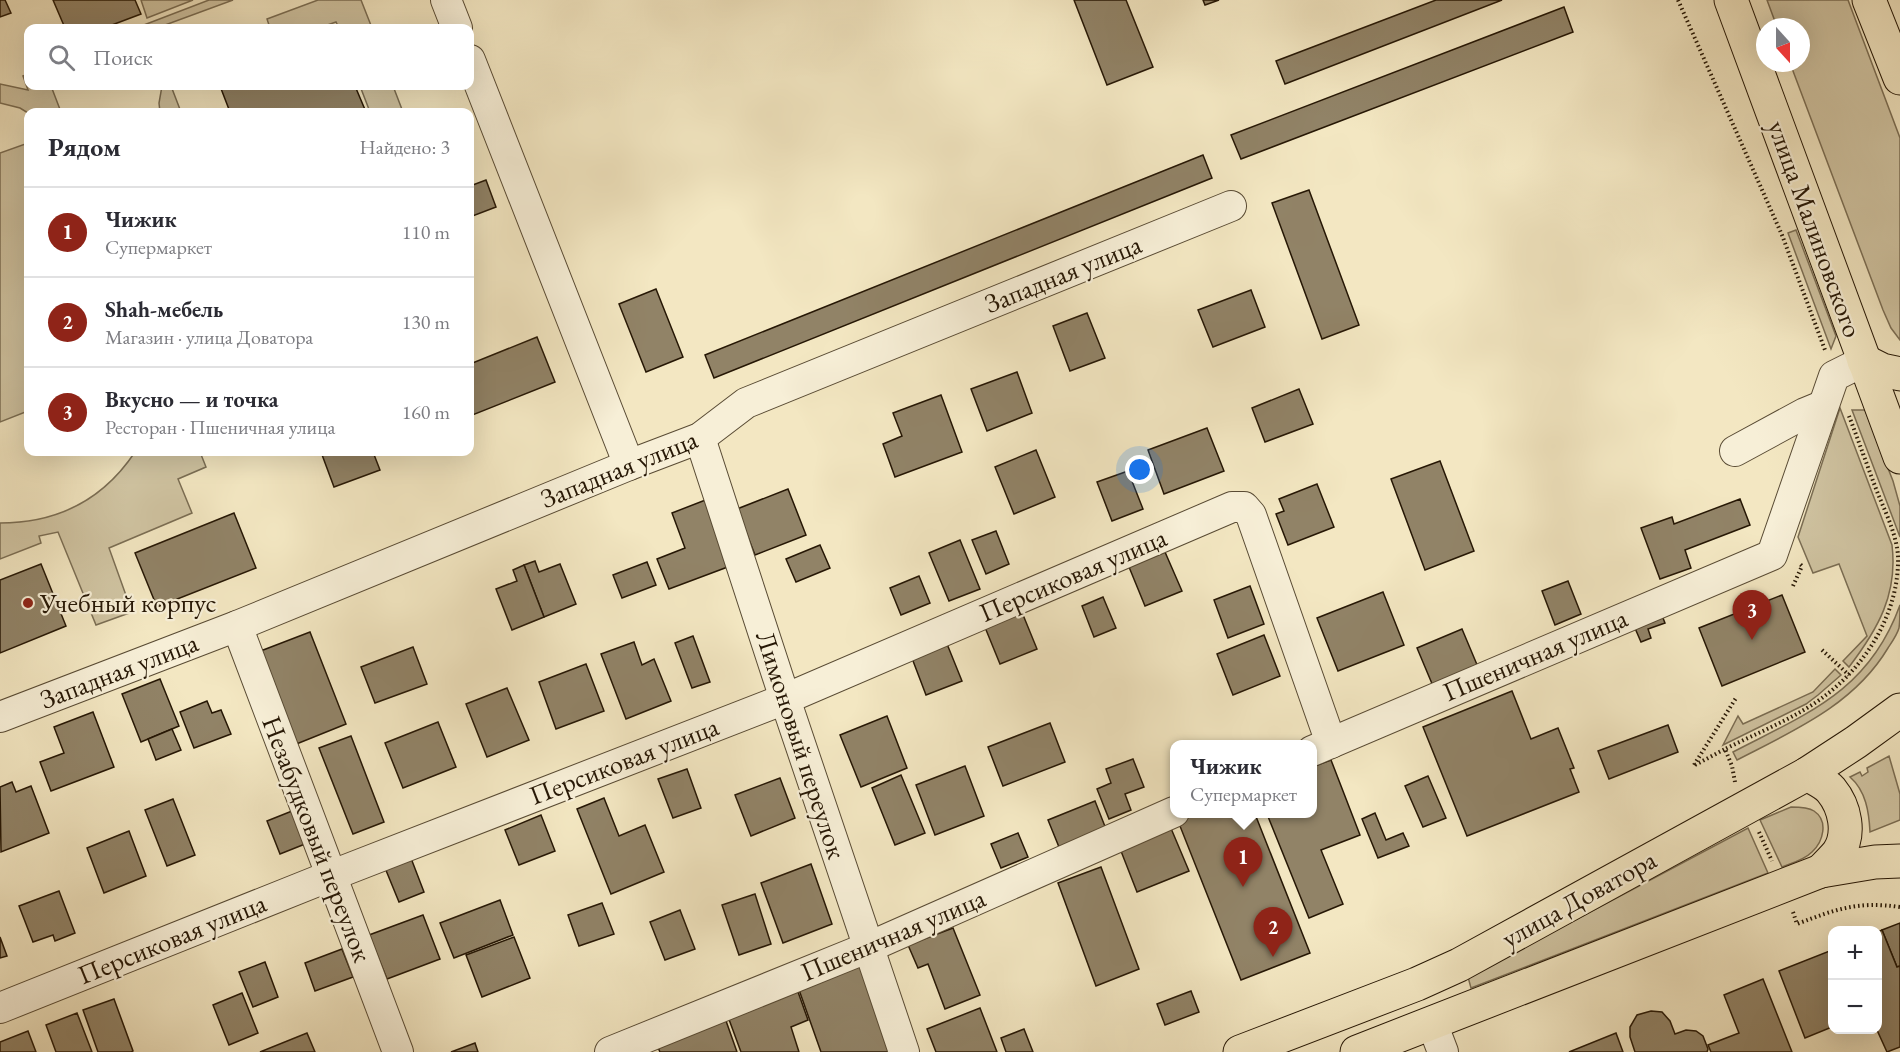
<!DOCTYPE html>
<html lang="ru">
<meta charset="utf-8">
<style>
body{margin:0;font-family:"EB Garamond",serif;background:#f7f7f7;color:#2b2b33}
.controls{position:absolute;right:18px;bottom:18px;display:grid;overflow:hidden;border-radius:12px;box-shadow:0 6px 24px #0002}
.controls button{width:54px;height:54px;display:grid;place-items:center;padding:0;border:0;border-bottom:2px solid #e1e1e2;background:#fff;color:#2b2b33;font:30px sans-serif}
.compass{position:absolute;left:1756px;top:18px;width:54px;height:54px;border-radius:50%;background:#fff;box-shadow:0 6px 24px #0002;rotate:159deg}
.you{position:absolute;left:1140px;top:470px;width:21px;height:21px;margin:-15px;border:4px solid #fff;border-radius:50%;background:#1a73e8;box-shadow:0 0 0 9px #1a73e833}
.badge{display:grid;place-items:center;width:39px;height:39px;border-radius:50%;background:#8f2418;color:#fff;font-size:20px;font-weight:700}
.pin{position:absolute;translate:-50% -50px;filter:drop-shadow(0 2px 3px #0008)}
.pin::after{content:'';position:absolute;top:32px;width:21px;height:18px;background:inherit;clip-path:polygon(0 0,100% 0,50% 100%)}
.popup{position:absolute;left:1170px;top:740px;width:147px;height:78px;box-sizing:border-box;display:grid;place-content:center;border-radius:12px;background:#fff;filter:drop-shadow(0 2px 4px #0005);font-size:20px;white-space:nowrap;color:#7c7c81}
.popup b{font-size:22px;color:#2b2b33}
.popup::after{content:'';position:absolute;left:50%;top:100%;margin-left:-12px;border:12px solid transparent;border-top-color:#fff}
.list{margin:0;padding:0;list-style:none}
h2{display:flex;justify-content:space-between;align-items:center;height:78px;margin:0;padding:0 24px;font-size:26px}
h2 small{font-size:20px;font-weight:400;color:#7c7c81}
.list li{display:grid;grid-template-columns:39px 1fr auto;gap:18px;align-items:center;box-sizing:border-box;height:90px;padding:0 24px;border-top:2px solid #e1e1e2}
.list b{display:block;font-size:22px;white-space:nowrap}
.list p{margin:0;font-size:20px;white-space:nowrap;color:#7c7c81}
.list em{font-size:20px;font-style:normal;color:#7c7c81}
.icon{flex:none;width:33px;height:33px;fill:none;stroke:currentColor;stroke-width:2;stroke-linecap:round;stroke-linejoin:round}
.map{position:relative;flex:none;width:1900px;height:1052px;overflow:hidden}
.search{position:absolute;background:#fff;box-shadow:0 6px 24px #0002;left:24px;top:24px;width:450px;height:66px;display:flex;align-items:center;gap:15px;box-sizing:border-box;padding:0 21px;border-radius:12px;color:#7c7c81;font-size:22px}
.panel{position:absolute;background:#fff;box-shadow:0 6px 24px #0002;left:24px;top:108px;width:450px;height:348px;border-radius:12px}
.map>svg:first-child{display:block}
.green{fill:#d0c4a2;stroke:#7b6e54;stroke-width:1.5}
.building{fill:#918367;stroke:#261705;stroke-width:1.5}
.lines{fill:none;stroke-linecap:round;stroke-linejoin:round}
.minor-casing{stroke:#594b34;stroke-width:32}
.major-casing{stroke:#261705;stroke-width:35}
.highway-casing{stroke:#261705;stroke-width:35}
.path{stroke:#261705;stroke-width:4;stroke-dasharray:1.5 3;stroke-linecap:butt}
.minor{stroke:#f7efd7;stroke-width:30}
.major{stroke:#f3e7c2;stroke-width:33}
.highway{stroke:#f3e7c2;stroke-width:33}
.poi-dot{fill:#8f2418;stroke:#f7efd7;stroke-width:2}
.labels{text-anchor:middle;stroke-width:4.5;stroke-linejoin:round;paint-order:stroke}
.street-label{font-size:27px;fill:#261705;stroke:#f7efd7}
.poi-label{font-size:27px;fill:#261705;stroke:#f7efd7;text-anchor:start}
</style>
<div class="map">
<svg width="1900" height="1052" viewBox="0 0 1900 1052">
<rect width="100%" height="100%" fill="#f3e7c2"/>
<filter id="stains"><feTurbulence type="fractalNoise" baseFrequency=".00333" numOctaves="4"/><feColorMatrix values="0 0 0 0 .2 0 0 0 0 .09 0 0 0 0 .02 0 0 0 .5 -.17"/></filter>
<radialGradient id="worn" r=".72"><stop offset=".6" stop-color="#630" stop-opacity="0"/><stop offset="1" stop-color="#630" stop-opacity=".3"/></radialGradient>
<g class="green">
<path d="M141 0H193L147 18Z"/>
<path d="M209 0H233L157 28H136Z"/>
<path d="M318 0H361L372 28H339L336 22 319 28H270L267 19Z"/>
<path d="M1767 0H1848L1900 138V340L1891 328 1883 310 1790 63H1801V27H1777Z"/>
<path d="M28 74V86H51L61 112 28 113 20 108 0 103V84L28 90 23 76Z"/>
<path d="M162 86H171L181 112H160L159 103Z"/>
<path d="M360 86H393L403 112H370Z"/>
<path d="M28 143V411L0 422V153Z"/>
<path d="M1796 230 1836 336 1831 349 1788 233Z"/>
<path d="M1840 408 1892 545C1898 594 1878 629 1849 667L1843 661 1867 636 1839 564 1813 573 1798 537Z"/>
<path d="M1852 410H1865L1893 481 1900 506V537Z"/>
<path d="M135 452H200L206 467 178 479 192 513 109 548 132 612 96 625 58 532 39 536 41 543 0 559V523C58 523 103 500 135 452Z"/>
<path d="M1900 605C1900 612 1900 621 1899 628 1897 635 1892 642 1888 648 1854 705 1793 731 1737 760L1733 752C1808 713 1869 691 1900 605Z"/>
<path d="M1835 669 1841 675 1818 695 1806 704 1723 745 1738 716 1743 724 1813 692Z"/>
<path d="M1889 756 1900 794V820L1870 832C1869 812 1866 791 1850 777L1860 772 1862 776 1868 772 1867 768Z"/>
<path d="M1791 807C1799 807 1808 807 1814 811 1829 821 1823 842 1812 852 1804 860 1792 863 1782 867L1760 820Z"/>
<path d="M1748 828 1768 873 1471 988 1468 977Z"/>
</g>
<g class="building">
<path d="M0 0H5L11 13 0 17Z"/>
<path d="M53 0H135L141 14 104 28H65Z"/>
<path d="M1074 0H1126L1153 67 1107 85Z"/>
<path d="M1203 0H1219L1205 5Z"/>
<path d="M1436 0H1502L1285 84 1276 61Z"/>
<path d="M1564 7 1573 32 1241 159 1231 135Z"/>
<path d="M220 86H355L366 112H230Z"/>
<path d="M1203 155 1212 178 714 378 705 355Z"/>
<path d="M486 180 496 207 470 217V186Z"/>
<path d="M1309 190 1359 325 1322 339 1272 203Z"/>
<path d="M656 289 683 357 646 372 619 304Z"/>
<path d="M1251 290 1265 327 1213 347 1198 310Z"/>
<path d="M1087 313 1105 358 1070 371 1053 326Z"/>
<path d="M537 337 555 382 470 416V364Z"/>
<path d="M1017 372 1032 413 987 431 971 389Z"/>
<path d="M1299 389 1313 424 1265 442 1252 408Z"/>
<path d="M941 395 962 452 895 477 883 444 902 436 893 413Z"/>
<path d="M1207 428 1224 471 1164 494 1148 450Z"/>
<path d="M1036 450 1055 497 1014 514 995 467Z"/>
<path d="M321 452H373L380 470 334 487Z"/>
<path d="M1440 461 1474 551 1425 570 1391 479Z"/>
<path d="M1128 471 1143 509 1112 521 1097 482Z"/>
<path d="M1317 484 1334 527 1288 545 1276 514 1284 511 1279 499Z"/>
<path d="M788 489 806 535 755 555 737 509Z"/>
<path d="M708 499 733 565 669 589 657 559 685 548 672 513Z"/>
<path d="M1740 499 1750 525 1685 550 1691 568 1660 579 1641 528 1672 517 1674 524Z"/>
<path d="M234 513 256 568 157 607 135 553Z"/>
<path d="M996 531 1009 564 986 574 972 540Z"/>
<path d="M960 540 980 589 949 601 929 553Z"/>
<path d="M820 545 830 568 796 582 786 559Z"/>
<path d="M1165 552 1182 591 1145 606 1129 567Z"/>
<path d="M535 561 539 572 560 564 576 604 544 617 524 565Z"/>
<path d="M647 562 656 585 622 598 613 575Z"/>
<path d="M41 564 66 626 0 653V580Z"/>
<path d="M524 565 544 617 512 630 496 589 517 581 513 570Z"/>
<path d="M919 576 930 603 901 615 890 588Z"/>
<path d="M1568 581 1581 614 1555 625 1542 591Z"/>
<path d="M1250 586 1264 624 1228 638 1214 600Z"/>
<path d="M1383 592 1404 645 1338 671 1317 618Z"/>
<path d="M1782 595 1805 652 1722 686 1699 628Z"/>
<path d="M1103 597 1116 628 1094 637 1082 606Z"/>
<path d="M1019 605 1037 649 1000 664 982 620Z"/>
<path d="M1659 608 1665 623 1648 629 1651 638 1641 642 1631 619Z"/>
<path d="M1462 629 1478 667 1433 686 1417 648Z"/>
<path d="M310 632 346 724 294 745 258 652Z"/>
<path d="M1264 635 1280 676 1233 695 1217 654Z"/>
<path d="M693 636 710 682 692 688 675 643Z"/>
<path d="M945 639 962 681 926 695 910 653Z"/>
<path d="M634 642 642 665 654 659 671 701 626 719 601 654Z"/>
<path d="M413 647 427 684 375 703 361 667Z"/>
<path d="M586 664 604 711 556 729 539 682Z"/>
<path d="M160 679 179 726 141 742 122 694Z"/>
<path d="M507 688 529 740 487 757 466 704Z"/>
<path d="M1512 691 1531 739 1558 728 1574 768 1570 769 1579 792 1467 836 1423 727Z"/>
<path d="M207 701 212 713 221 710 231 734 194 748 180 712Z"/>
<path d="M93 712 114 767 51 791 40 762 64 753 54 727Z"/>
<path d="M887 716 907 768 861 787 840 735Z"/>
<path d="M438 722 456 767 403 788 385 743Z"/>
<path d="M1050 723 1065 762 1003 786 988 747Z"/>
<path d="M1668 725 1678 752 1609 779 1598 751Z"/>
<path d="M172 729 181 750 156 760 148 739Z"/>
<path d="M351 736 384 822 353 834 319 748Z"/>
<path d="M1133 759 1144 787 1125 794 1131 810 1109 819 1097 789 1111 783 1106 769Z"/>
<path d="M1331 760 1360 835 1321 850 1343 904 1309 918 1267 814H1312V767Z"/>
<path d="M965 766 984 816 935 835 916 785Z"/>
<path d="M687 769 701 808 673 818 658 779Z"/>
<path d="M901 775 925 833 895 845 872 788Z"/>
<path d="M1428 776 1446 818 1423 827 1405 786Z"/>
<path d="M780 778 795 818 751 836 735 795Z"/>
<path d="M12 782 16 792 31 786 49 833 1 852 0 787Z"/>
<path d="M604 798 619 836 645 825 664 872 611 894 577 809Z"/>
<path d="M173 799 195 855 167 866 145 810Z"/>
<path d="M1095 801 1106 829 1059 847 1048 820Z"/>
<path d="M292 811 305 844 280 854 267 821Z"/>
<path d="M1375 813 1386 840 1403 833 1409 846 1378 858 1362 819Z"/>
<path d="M1196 814H1255L1310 953 1241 980 1178 821Z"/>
<path d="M541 815 555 851 519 865 505 830Z"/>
<path d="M1170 826 1189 871 1137 892 1119 846Z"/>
<path d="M129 831 146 876 104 893 87 848Z"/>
<path d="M1018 833 1028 857 1001 868 991 844Z"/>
<path d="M409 853 424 892 399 902 383 863Z"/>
<path d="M811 864 832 924 783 943 761 883Z"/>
<path d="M1101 867 1139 969 1096 986 1058 883Z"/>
<path d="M59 891 75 933 55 941 53 935 33 942 19 906Z"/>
<path d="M755 894 771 944 739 955 722 905Z"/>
<path d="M500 900 513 935 454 958 440 923Z"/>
<path d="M602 903 614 934 579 946 568 915Z"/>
<path d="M680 910 695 949 665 960 650 922Z"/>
<path d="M423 915 440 959 387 979 369 935Z"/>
<path d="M1900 923V966L1897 967 1882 930Z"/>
<path d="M953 928 980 995 945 1009 928 964 918 968 908 945Z"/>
<path d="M1882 930 1897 967 1900 966V1047L1887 1052 1877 1030 1878 932Z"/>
<path d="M0 937 7 956 0 958Z"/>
<path d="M514 937 530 978 482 997 466 955Z"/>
<path d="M342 949 353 977 315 991 305 963Z"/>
<path d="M1832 950V1027L1805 1038 1779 971Z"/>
<path d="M265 962 278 997 253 1007 239 972Z"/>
<path d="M863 965 890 1052H821L798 987Z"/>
<path d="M1763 979 1792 1052H1711L1708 1045 1739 1033 1724 995Z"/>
<path d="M797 989 808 1020 791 1027 799 1052H741L727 1014Z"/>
<path d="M1191 991 1199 1012 1165 1025 1157 1004Z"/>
<path d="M242 993 258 1033 229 1045 213 1005Z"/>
<path d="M114 999 133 1051 131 1052H98L83 1010Z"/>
<path d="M980 1008 997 1052H936L927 1029Z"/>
<path d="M1651 1011 1662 1012 1670 1021 1675 1034 1686 1030 1696 1031 1703 1036 1708 1049 1707 1052H1635L1630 1037V1027L1637 1015Z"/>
<path d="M77 1013 92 1052H56L46 1025Z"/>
<path d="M725 1018 737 1052H660L656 1043Z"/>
<path d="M1024 1029 1033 1052H1006L1001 1038Z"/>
<path d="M28 1031 36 1052H0V1042Z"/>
<path d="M307 1033 315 1052H260Z"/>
<path d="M1616 1033 1623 1052H1569Z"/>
<path d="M475 1043 478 1052H451Z"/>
</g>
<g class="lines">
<defs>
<g id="minor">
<path d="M446 0 457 28"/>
<path d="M470 60 629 465"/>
<path d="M700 438 785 699 904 1052"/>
<path d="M1735 451 1805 413 1822 406"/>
<path d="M237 626 398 1052"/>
<path d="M0 717 237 626 629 465 700 438 746 403 1231 206"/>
<path d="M1312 751 1772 555 1834 376 1864 361"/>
<path d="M0 1008 330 876 785 699 1232 507H1244L1251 515 1331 743"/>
<path d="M1432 1023 1443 1052"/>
<path d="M610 1052 869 947 1174 812"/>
</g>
<g id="major">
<path d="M1807 774C1815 779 1825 783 1831 790 1845 807 1851 834 1838 853 1833 859 1827 865 1821 871"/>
<path d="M1240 1052 1417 984 1459 965 1807 774 1856 742 1900 710"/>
<path d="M1357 1052 1821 871 1875 862 1900 861"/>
</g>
<g id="highway">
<path d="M1731 0 1900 457"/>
<path d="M1869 0 1900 78"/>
<path d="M1864 361 1882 370 1900 374"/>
</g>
</defs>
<use href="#minor" class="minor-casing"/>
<use href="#major" class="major-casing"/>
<use href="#highway" class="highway-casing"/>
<g class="path">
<path d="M1678 0 1782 235 1825 350"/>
<path d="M1793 586 1802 566 1799 563"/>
<path d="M1822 650 1849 675"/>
<path d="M1694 765 1736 698"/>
<path d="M1695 765 1725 749"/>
<path d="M1735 782 1732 766 1725 749C1757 733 1798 717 1826 695 1868 663 1900 610 1898 555 1896 534 1886 513 1878 494 1868 468 1859 442 1849 416"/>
<path d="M1759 832 1772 861"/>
<path d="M1793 912 1797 924C1836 909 1858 901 1900 907"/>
</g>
<use href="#minor" class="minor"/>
<use href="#major" class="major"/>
<use href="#highway" class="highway"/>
</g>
<circle class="poi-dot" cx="28" cy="603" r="6"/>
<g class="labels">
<g class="street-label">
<text transform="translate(1815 229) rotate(70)" y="9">улица Малиновского</text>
<text transform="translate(1063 274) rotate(-22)" y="9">Западная улица</text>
<text transform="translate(619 469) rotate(-22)" y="9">Западная улица</text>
<text transform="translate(1073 575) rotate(-23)" y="9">Персиковая улица</text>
<text transform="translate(1535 655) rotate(-23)" y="9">Пшеничная улица</text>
<text transform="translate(119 671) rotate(-21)" y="9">Западная улица</text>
<text transform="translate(801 745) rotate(72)" y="9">Лимоновый переулок</text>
<text transform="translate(624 761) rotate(-21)" y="9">Персиковая улица</text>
<text transform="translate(317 839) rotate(69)" y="9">Незабудковый переулок</text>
<text transform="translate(1579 899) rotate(-29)" y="9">улица Доватора</text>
<text transform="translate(893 935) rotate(-23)" y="9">Пшеничная улица</text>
<text transform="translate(172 939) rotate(-22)" y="9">Персиковая улица</text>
</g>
<g class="poi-label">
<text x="40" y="612">Учебный корпус</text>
</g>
</g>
<rect width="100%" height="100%" filter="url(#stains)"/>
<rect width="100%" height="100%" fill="url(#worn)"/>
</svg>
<div class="controls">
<button>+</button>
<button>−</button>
</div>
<svg class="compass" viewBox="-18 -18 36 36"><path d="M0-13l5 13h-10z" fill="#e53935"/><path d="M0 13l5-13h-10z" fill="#7c7c81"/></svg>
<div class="you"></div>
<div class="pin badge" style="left:1243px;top:887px">1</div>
<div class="popup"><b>Чижик</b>Супермаркет</div>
<div class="pin badge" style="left:1273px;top:957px">2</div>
<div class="pin badge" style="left:1752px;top:640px">3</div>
<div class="search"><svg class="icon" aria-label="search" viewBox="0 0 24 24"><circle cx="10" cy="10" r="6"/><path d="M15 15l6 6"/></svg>Поиск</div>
<section class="panel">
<h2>Рядом<small>Найдено: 3</small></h2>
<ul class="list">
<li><span class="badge">1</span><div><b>Чижик</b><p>Супермаркет</p></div><em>110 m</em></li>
<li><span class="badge">2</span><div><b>Shah-мебель</b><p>Магазин · улица Доватора</p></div><em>130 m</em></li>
<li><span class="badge">3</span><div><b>Вкусно — и точка</b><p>Ресторан · Пшеничная улица</p></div><em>160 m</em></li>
</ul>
</section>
</div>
